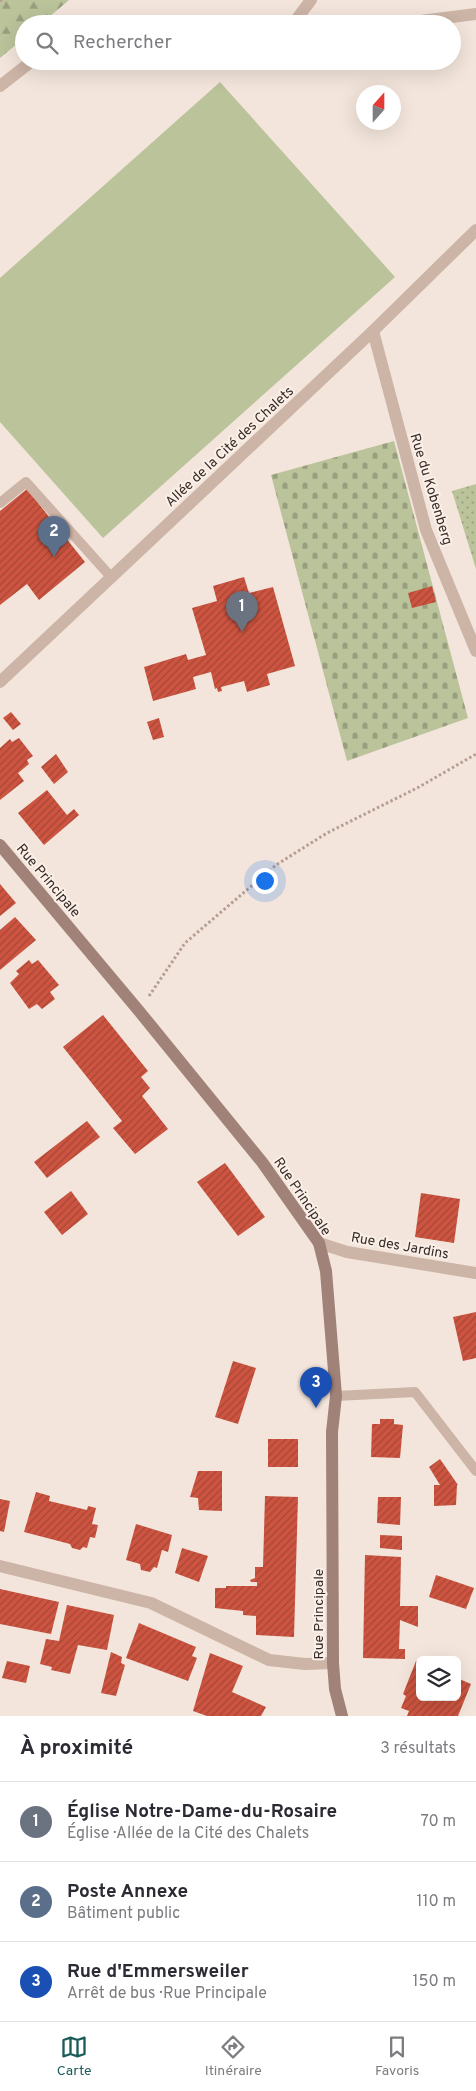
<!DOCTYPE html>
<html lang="fr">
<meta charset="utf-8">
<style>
body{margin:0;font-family:Overpass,sans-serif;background:#f7f7f7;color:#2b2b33}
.controls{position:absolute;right:15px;bottom:15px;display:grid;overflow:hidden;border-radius:8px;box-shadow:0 5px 20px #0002}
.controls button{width:45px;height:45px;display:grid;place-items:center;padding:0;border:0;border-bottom:1px solid #e1e1e2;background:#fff;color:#2b2b33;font:25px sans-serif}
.compass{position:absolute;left:356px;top:85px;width:45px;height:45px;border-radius:50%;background:#fff;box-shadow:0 5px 20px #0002;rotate:21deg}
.you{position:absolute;left:264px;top:880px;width:18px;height:18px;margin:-12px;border:4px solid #fff;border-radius:50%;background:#1a73e8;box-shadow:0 0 0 8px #1a73e833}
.badge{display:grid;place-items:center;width:32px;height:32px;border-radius:50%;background:#1b5c59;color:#fff;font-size:16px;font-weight:700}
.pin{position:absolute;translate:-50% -41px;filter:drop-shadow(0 1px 2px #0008)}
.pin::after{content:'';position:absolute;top:26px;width:18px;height:15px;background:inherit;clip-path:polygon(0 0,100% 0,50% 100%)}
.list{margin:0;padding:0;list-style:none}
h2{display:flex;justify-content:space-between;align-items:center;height:65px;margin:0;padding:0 20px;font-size:21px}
h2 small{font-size:16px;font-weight:400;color:#7c7c81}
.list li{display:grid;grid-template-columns:32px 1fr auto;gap:15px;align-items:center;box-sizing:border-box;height:80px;padding:0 20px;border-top:1px solid #e1e1e2}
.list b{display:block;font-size:19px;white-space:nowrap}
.list p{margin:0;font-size:16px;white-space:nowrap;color:#7c7c81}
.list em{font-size:16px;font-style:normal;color:#7c7c81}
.icon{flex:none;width:28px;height:28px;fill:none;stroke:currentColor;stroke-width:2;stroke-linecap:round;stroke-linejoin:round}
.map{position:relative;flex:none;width:476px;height:1716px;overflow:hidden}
.search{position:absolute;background:#fff;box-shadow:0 5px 20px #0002;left:15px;right:15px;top:15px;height:55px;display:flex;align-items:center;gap:12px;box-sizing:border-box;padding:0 18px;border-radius:28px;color:#7c7c81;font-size:19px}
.sheet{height:305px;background:#fff}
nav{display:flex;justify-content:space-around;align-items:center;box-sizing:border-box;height:70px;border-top:1px solid #e1e1e2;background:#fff;font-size:14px;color:#7c7c81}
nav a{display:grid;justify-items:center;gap:2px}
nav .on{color:#1b5c59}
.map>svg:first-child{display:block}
.grass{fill:url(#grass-dots)}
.forest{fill:url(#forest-firs)}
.cemetery{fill:url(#cemetery-stones)}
.garden{fill:#bac39a}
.building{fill:url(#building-hatch)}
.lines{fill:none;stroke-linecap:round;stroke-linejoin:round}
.path{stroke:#b89d91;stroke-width:3;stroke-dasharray:2.5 2.5;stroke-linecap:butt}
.lane{stroke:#ccb4a6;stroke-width:10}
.street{stroke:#ccb4a6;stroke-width:12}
.secondary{stroke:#a08278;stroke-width:12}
.labels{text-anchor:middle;stroke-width:4;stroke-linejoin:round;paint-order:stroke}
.street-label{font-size:14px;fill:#382b28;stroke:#fbf0e8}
</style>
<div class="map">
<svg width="476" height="1716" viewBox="0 0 476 1716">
<defs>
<pattern id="grass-dots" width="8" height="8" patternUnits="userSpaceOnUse" patternTransform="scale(1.25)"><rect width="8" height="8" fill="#bac39a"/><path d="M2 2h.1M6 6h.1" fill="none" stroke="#989f7e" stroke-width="1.8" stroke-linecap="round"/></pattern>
<pattern id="forest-firs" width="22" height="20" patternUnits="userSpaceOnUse" patternTransform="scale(1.25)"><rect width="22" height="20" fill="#bac39a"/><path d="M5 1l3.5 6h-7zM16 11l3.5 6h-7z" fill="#989f7e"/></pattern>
<pattern id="cemetery-stones" width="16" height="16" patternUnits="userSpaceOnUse" patternTransform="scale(1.25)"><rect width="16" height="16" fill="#bac39a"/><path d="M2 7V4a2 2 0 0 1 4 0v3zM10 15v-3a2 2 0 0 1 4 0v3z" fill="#989f7e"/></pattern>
<pattern id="building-hatch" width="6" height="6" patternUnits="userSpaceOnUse" patternTransform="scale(1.25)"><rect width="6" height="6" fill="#cc5440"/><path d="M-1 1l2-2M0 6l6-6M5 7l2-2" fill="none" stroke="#a74636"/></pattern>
</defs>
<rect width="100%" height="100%" fill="#f3e5db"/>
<path class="grass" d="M476 484V569L452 491Z"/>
<path class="forest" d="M0 0H69L41 24H24V38L0 58Z"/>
<path class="cemetery" d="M394 441 468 718 347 761 271 475Z"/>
<path class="garden" d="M220 82 395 277 103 538 0 422V278Z"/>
<g class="building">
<path d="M27 489 85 562 39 600 27 584 0 605V511Z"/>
<path d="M244 577 249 593 273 587 295 666 267 674 270 685 247 692 244 681 221 687 222 691 218 692 217 688 215 689 211 672 193 677 196 689 153 701 144 667 186 654 188 660 206 655 192 608 217 601 213 586Z"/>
<path d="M432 586 436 602 412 608 408 593Z"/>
<path d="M11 712 21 724 13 730 3 718Z"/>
<path d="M159 718 164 737 153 740 147 722Z"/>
<path d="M19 738 33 756 27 760 29 764 18 773 24 781 0 800V748L10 739 12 742Z"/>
<path d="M56 754 68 772 54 784 41 767Z"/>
<path d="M47 790 67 815 74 809 79 815 44 845 18 813Z"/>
<path d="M0 884 16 903 0 916Z"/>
<path d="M15 917 36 940 0 970V930Z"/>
<path d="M29 960 32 964 38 960 59 985 50 992 55 999 42 1009 37 1004 29 1009 10 983 19 974 16 971Z"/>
<path d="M103 1015 148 1071 141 1077 150 1088 142 1096 168 1129 135 1154 113 1128 122 1121 63 1047Z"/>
<path d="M87 1121 100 1137 47 1178 34 1162Z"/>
<path d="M225 1163 265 1217 238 1236 197 1182Z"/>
<path d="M71 1191 88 1214 62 1235 44 1212Z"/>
<path d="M421 1193 460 1199 454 1243 415 1237Z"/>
<path d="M476 1312V1358L463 1361 453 1317Z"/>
<path d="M233 1361 256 1368 238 1424 215 1417Z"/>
<path d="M380 1419H394V1424L403 1425 400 1458 371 1457 372 1424H380Z"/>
<rect x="268" y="1439" width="30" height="28"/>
<path d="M440 1459 458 1485H457L456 1505 434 1506V1485H440L429 1467Z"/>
<path d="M198 1471H222V1511L199 1510 198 1498 190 1497Z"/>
<path d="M36 1492 50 1496 49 1501 87 1510 88 1506 96 1508 92 1524 98 1525 95 1538 90 1537 87 1548 83 1547 80 1550 72 1548 70 1544 24 1532Z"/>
<path d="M265 1496 298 1497 294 1637 256 1635V1616L243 1615V1611L215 1608V1588H226V1586H257V1582H251L250 1580 255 1578V1567H263Z"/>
<path d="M378 1497H401L400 1525 377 1523Z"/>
<path d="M0 1499 10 1501 4 1532 0 1531Z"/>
<path d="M136 1524 172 1535 168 1552 162 1550 157 1568 154 1567 150 1572 141 1570 140 1564 126 1560Z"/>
<path d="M380 1535 402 1536V1550L380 1548Z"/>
<path d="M182 1548 208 1556 199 1582 175 1573Z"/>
<path d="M365 1555 401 1557 400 1606H418V1627L400 1620 399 1649H405V1659L363 1658Z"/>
<path d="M436 1575 474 1588 466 1609 429 1597Z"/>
<path d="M0 1589 59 1602 51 1634 0 1624Z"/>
<path d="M67 1605 114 1615 107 1650 78 1645 70 1674 51 1670 52 1667 40 1664 46 1639 59 1641Z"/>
<path d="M139 1623 196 1647 192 1656 197 1658 188 1681 126 1658Z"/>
<path d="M111 1652 122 1657 121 1663 125 1665 116 1696 101 1693Z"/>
<path d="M210 1653 243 1666 232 1692 266 1707 261 1716H207L193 1711Z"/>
<path d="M7 1661 30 1666 26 1683 2 1678Z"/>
<path d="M416 1661 420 1662V1697H457V1678L471 1684 458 1716H407L409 1711 401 1708 406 1696 403 1694Z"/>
</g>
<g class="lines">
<g class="path">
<path d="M0 1 2 0"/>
<path d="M149 996 185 943 276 865 327 833 419 787 476 754"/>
</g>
<g class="lane">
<path d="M0 503 26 482 111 577"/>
<path d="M336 1396 415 1392 476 1471"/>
</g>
<g class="street">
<path d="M293 24 311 0"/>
<path d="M397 24 476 14"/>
<path d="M0 86 32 61"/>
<path d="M373 331 426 530 476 651"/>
<path d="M0 682 373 331 476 230"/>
<path d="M319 1243 347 1252 476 1273"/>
<path d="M0 1566 151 1603 269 1660 305 1664 333 1663"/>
</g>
<path class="secondary" d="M0 845 139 1011 262 1162 319 1243 326 1271 336 1396 332 1432 333 1663 335 1689 342 1716"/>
</g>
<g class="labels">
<g class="street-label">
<text transform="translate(229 446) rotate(-43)" y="5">Allée de la Cité des Chalets</text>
<text transform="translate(432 489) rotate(73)" y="5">Rue du Kobenberg</text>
<text transform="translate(49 880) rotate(50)" y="5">Rue Principale</text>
<text transform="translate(303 1196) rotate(56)" y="5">Rue Principale</text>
<text transform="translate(400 1245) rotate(10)" y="5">Rue des Jardins</text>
<text transform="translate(318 1614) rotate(-90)" y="5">Rue Principale</text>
</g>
</g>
</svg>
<div class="controls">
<button><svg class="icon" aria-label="layers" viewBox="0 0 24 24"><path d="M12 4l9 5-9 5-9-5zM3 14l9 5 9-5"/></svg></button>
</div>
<svg class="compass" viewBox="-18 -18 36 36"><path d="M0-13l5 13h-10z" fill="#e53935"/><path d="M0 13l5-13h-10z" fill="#7c7c81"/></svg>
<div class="you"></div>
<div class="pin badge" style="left:242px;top:632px;background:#6b7280">1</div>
<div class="pin badge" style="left:54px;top:557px;background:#5c6f8a">2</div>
<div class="pin badge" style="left:316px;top:1408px;background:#1a4fb4">3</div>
<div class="search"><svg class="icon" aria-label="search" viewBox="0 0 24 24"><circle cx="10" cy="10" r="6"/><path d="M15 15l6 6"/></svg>Rechercher</div>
</div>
<section class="sheet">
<h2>À proximité<small>3 résultats</small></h2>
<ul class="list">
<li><span class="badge" style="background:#6b7280">1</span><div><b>Église Notre-Dame-du-Rosaire</b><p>Église · Allée de la Cité des Chalets</p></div><em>70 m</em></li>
<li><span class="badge" style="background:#5c6f8a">2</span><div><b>Poste Annexe</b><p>Bâtiment public</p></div><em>110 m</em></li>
<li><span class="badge" style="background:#1a4fb4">3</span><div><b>Rue d'Emmersweiler</b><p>Arrêt de bus · Rue Principale</p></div><em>150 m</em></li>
</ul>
</section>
<nav>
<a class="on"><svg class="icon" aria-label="map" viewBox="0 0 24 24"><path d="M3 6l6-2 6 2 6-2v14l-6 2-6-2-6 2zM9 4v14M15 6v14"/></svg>Carte</a>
<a><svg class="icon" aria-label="directions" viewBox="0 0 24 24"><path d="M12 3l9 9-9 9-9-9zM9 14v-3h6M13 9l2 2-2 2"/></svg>Itinéraire</a>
<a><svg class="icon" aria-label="saved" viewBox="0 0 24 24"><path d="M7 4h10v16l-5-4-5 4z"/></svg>Favoris</a>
</nav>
